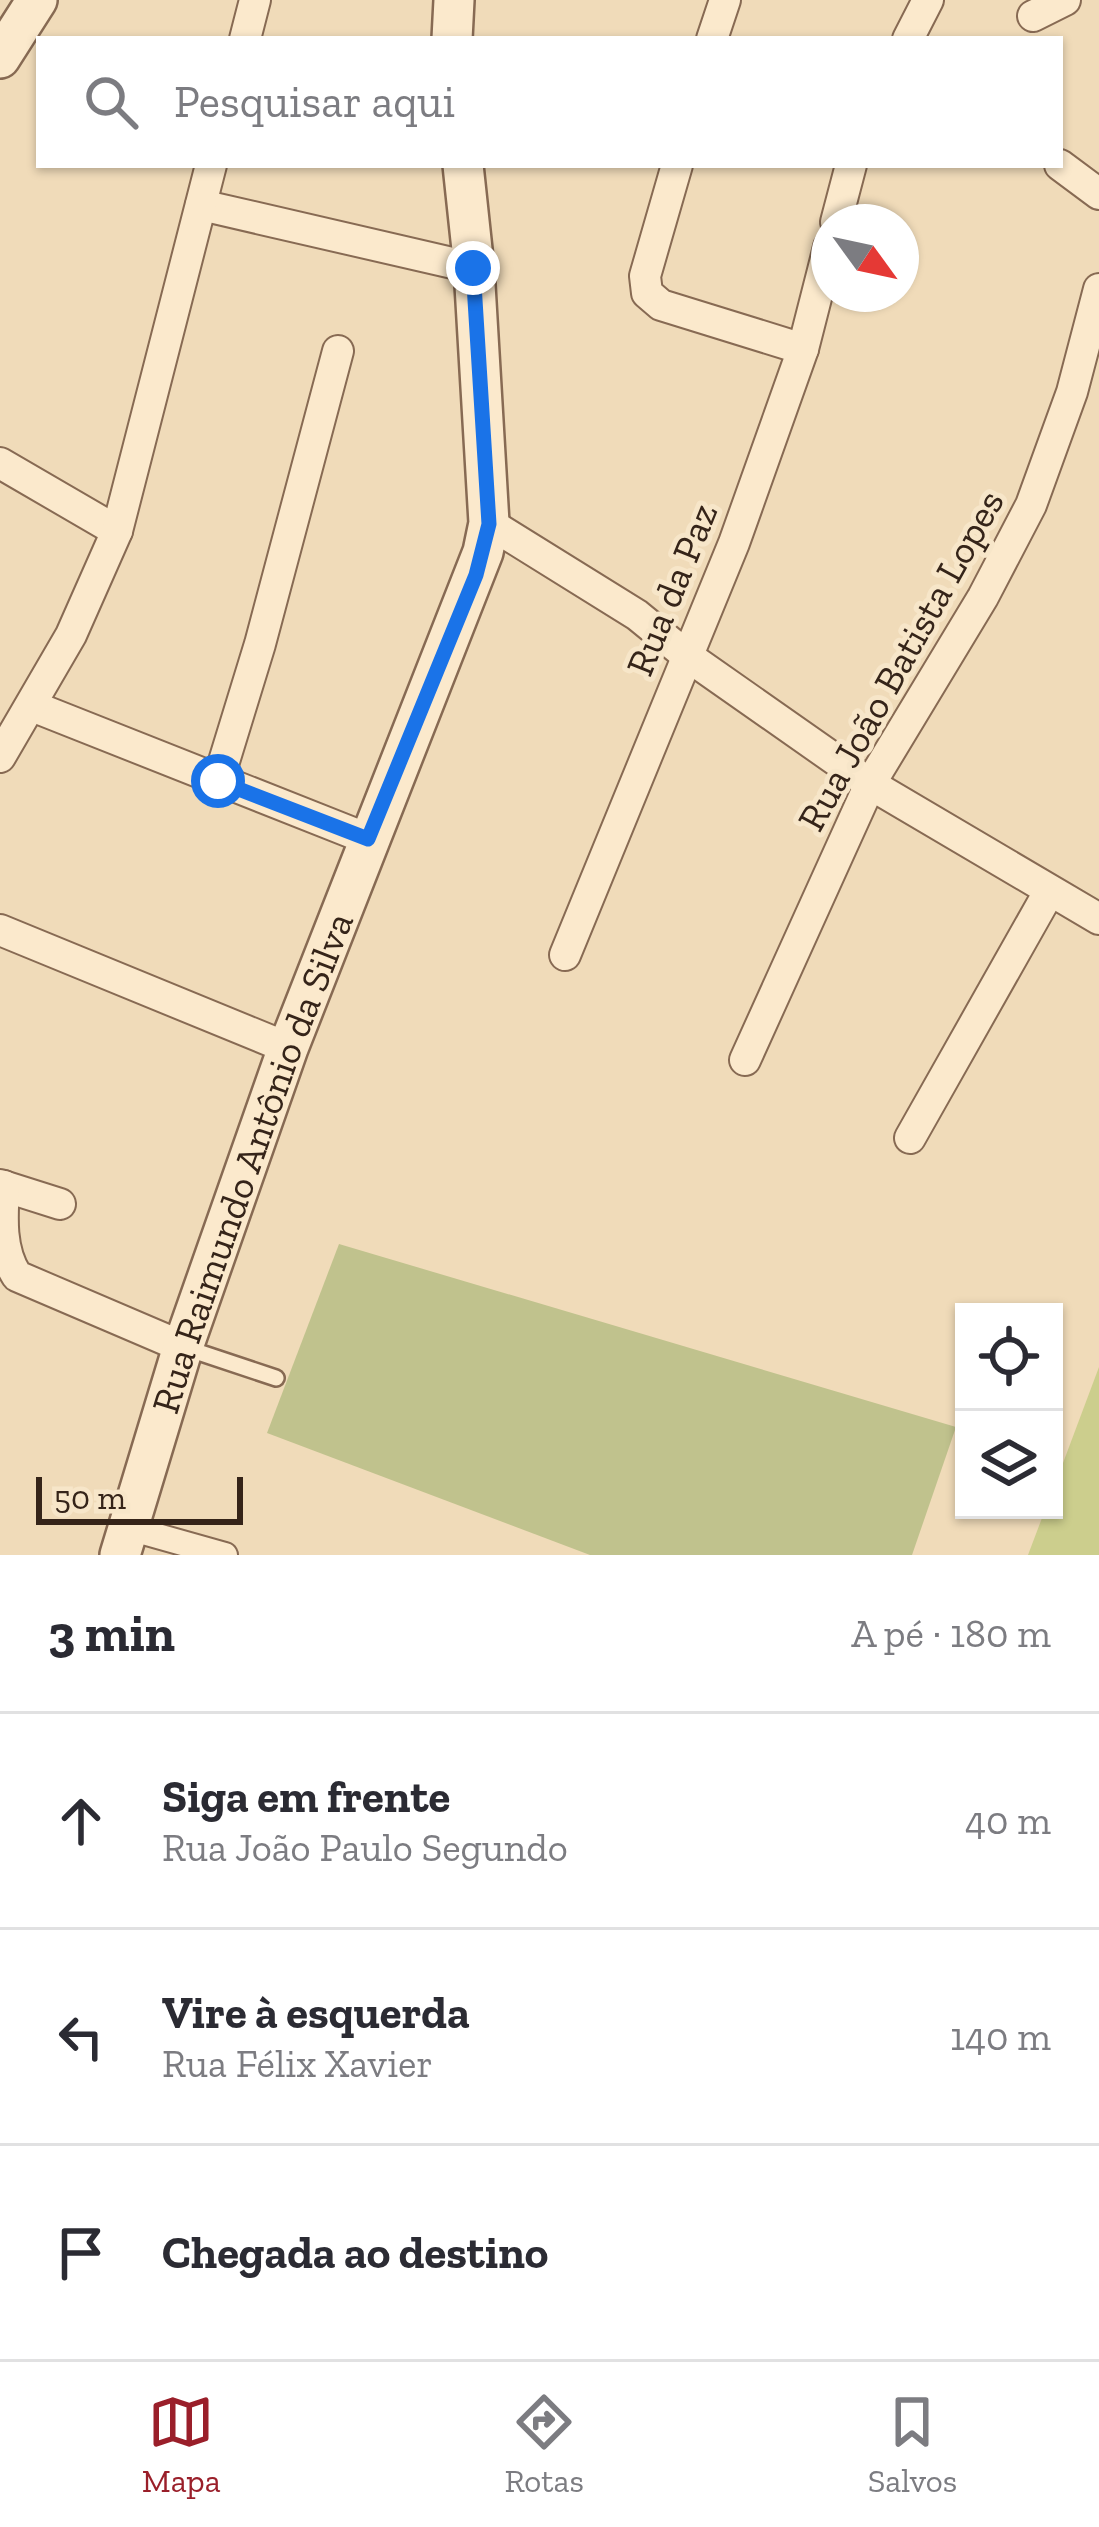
<!DOCTYPE html>
<html lang="pt">
<meta charset="utf-8">
<style>
body{margin:0;font-family:"Zilla Slab",serif;background:#f7f7f7;color:#2b2b33}
.controls{position:absolute;right:36px;bottom:36px;display:grid;overflow:hidden;border-radius:0px;box-shadow:0 3px 9px #0004}
.controls button{width:108px;height:108px;display:grid;place-items:center;padding:0;border:0;border-bottom:3px solid #e1e1e2;background:#fff;color:#2b2b33;font:60px sans-serif}
.compass{position:absolute;left:811px;top:204px;width:108px;height:108px;border-radius:50%;background:#fff;box-shadow:0 3px 9px #0004;rotate:123deg}
.scale{position:absolute;left:36px;bottom:30px;width:207px;box-sizing:border-box;padding-left:12px;border:6px solid #352419;border-top:0;font-size:33px;line-height:42px;white-space:nowrap;color:#352419;-webkit-text-stroke:9px #f7e6c9;paint-order:stroke}
.stop{position:absolute;width:36px;height:36px;margin:-27px;border:9px solid #1a73e8;border-radius:50%;background:#fff}
.stop.end{background:#1a73e8;border-color:#fff;box-shadow:0 3px 12px #0008}
.list{margin:0;padding:0;list-style:none}
h2{display:flex;justify-content:space-between;align-items:center;height:156px;margin:0;padding:0 48px;font-size:51px}
h2 small{font-size:39px;font-weight:400;color:#7c7c81}
.list li{display:grid;grid-template-columns:78px 1fr auto;gap:36px;align-items:center;box-sizing:border-box;height:216px;padding:0 48px;border-top:3px solid #e1e1e2}
.list b{display:block;font-size:45px;white-space:nowrap}
.list p{margin:0;font-size:39px;white-space:nowrap;color:#7c7c81}
.list em{font-size:39px;font-style:normal;color:#7c7c81}
.icon{flex:none;width:66px;height:66px;fill:none;stroke:currentColor;stroke-width:2;stroke-linecap:round;stroke-linejoin:round}
.map{position:relative;flex:none;width:1099px;height:1555px;overflow:hidden}
.search{position:absolute;background:#fff;box-shadow:0 3px 9px #0004;left:36px;right:36px;top:36px;height:132px;display:flex;align-items:center;gap:30px;box-sizing:border-box;padding:0 42px;border-radius:0px;color:#7c7c81;font-size:45px}
.sheet{height:804px;background:#fff}
nav{display:flex;justify-content:space-around;align-items:center;box-sizing:border-box;height:168px;border-top:3px solid #e1e1e2;background:#fff;font-size:33px;color:#7c7c81}
nav a{display:grid;justify-items:center;gap:6px}
nav .on{color:#9a1f2a}
.map>svg:first-child{display:block}
.green{fill:#ccce8d}
.cemetery{fill:#c0c28d}
.lines{fill:none;stroke-linecap:round;stroke-linejoin:round}
.service-casing{stroke:#876a53;stroke-width:20}
.pedestrian-casing{stroke:#876a53;stroke-width:28}
.minor-casing{stroke:#876a53;stroke-width:34}
.tertiary-casing{stroke:#876a53;stroke-width:44}
.service{stroke:#fbe9cc;stroke-width:15}
.pedestrian{stroke:#fbe9cc;stroke-width:24}
.minor{stroke:#fbe9cc;stroke-width:30}
.tertiary{stroke:#fbe9cc;stroke-width:39}
.route{stroke:#1a73e8;stroke-width:15}
.labels{text-anchor:middle;stroke-width:10;stroke-linejoin:round;paint-order:stroke}
.street-label{font-size:39px;fill:#352419;stroke:#f7e6c9}
</style>
<div class="map">
<svg width="1099" height="1555" viewBox="0 0 1099 1555">
<rect width="100%" height="100%" fill="#f0dbb9"/>
<path class="green" d="M1099 1367V1555H1028L1045 1510H1054V1487Z"/>
<path class="cemetery" d="M339 1244 956 1427 912 1555H590L267 1433Z"/>
<g class="lines">
<defs>
<path id="service" d="M186 1348 276 1378"/>
<path id="pedestrian" d="M129 1528 225 1555"/>
<g id="minor">
<path d="M1033 16 1065 0"/>
<path d="M245 39 255 0"/>
<path d="M712 39 725 0"/>
<path d="M908 39 928 0"/>
<path d="M677 165 645 276 647 293 661 305 803 349"/>
<path d="M1060 165 1099 194"/>
<path d="M201 205 474 268"/>
<path d="M836 222 851 165"/>
<path d="M0 463 117 531"/>
<path d="M489 523 637 615 686 655 870 784 1099 919"/>
<path d="M32 706 368 839"/>
<path d="M0 757 71 635 117 531 211 165"/>
<path d="M218 781 260 644 338 351"/>
<path d="M0 930 288 1048"/>
<path d="M565 955 734 543 803 349 829 247"/>
<path d="M745 1060 870 784 983 597 1031 505 1072 392 1099 289"/>
<path d="M910 1138 1049 892"/>
<path d="M0 1185 60 1204"/>
<path d="M4 1186C2 1218 0 1250 17 1276L183 1347"/>
</g>
<g id="tertiary">
<path d="M452 39 454 0"/>
<path d="M0 58 37 0"/>
<path id="s1" d="M120 1555 183 1347 288 1048 483 552 489 523 474 268 463 165"/>
</g>
</defs>
<use href="#service" class="service-casing"/>
<use href="#pedestrian" class="pedestrian-casing"/>
<use href="#minor" class="minor-casing"/>
<use href="#tertiary" class="tertiary-casing"/>
<use href="#service" class="service"/>
<use href="#pedestrian" class="pedestrian"/>
<use href="#minor" class="minor"/>
<use href="#tertiary" class="tertiary"/>
</g>
<g class="lines">
<path class="route" d="M218 781 368 839 476 575 489 524 473 268"/>
</g>
<g class="labels">
<g class="street-label">
<text transform="translate(671 589) rotate(-68)" y="14">Rua da Paz</text>
<text transform="translate(900 660) rotate(-61)" y="14">Rua João Batista Lopes</text>
<text dy="14" stroke="none"><textPath href="#s1" startOffset="414">Rua Raimundo Antônio da Silva</textPath></text>
</g>
</g>
</svg>
<div class="controls">
<button><svg class="icon" aria-label="locate" viewBox="0 0 24 24"><circle cx="12" cy="12" r="6"/><path d="M12 2v4M12 18v4M2 12h4M18 12h4"/></svg></button>
<button><svg class="icon" aria-label="layers" viewBox="0 0 24 24"><path d="M12 4l9 5-9 5-9-5zM3 14l9 5 9-5"/></svg></button>
</div>
<svg class="compass" viewBox="-18 -18 36 36"><path d="M0-13l5 13h-10z" fill="#e53935"/><path d="M0 13l5-13h-10z" fill="#7c7c81"/></svg>
<div class="scale">50 m</div>
<div class="stop" style="left:218px;top:781px"></div>
<div class="stop end" style="left:473px;top:268px"></div>
<div class="search"><svg class="icon" aria-label="search" viewBox="0 0 24 24"><circle cx="10" cy="10" r="6"/><path d="M15 15l6 6"/></svg>Pesquisar aqui</div>
</div>
<section class="sheet">
<h2>3 min<small>A pé · 180 m</small></h2>
<ul class="list">
<li><svg class="icon" aria-label="ahead" viewBox="0 0 24 24"><path d="M12 20V5M6 11l6-6 6 6"/></svg><div><b>Siga em frente</b><p>Rua João Paulo Segundo</p></div><em>40 m</em></li>
<li><svg class="icon" aria-label="left" viewBox="0 0 24 24"><path d="M17 20v-9H6M10 6l-5 5 5 5"/></svg><div><b>Vire à esquerda</b><p>Rua Félix Xavier</p></div><em>140 m</em></li>
<li><svg class="icon" aria-label="arrive" viewBox="0 0 24 24"><path d="M6 21V4h12l-3 4 3 4H6"/></svg><div><b>Chegada ao destino</b></div></li>
</ul>
</section>
<nav>
<a class="on"><svg class="icon" aria-label="map" viewBox="0 0 24 24"><path d="M3 6l6-2 6 2 6-2v14l-6 2-6-2-6 2zM9 4v14M15 6v14"/></svg>Mapa</a>
<a><svg class="icon" aria-label="directions" viewBox="0 0 24 24"><path d="M12 3l9 9-9 9-9-9zM9 14v-3h6M13 9l2 2-2 2"/></svg>Rotas</a>
<a><svg class="icon" aria-label="saved" viewBox="0 0 24 24"><path d="M7 4h10v16l-5-4-5 4z"/></svg>Salvos</a>
</nav>
